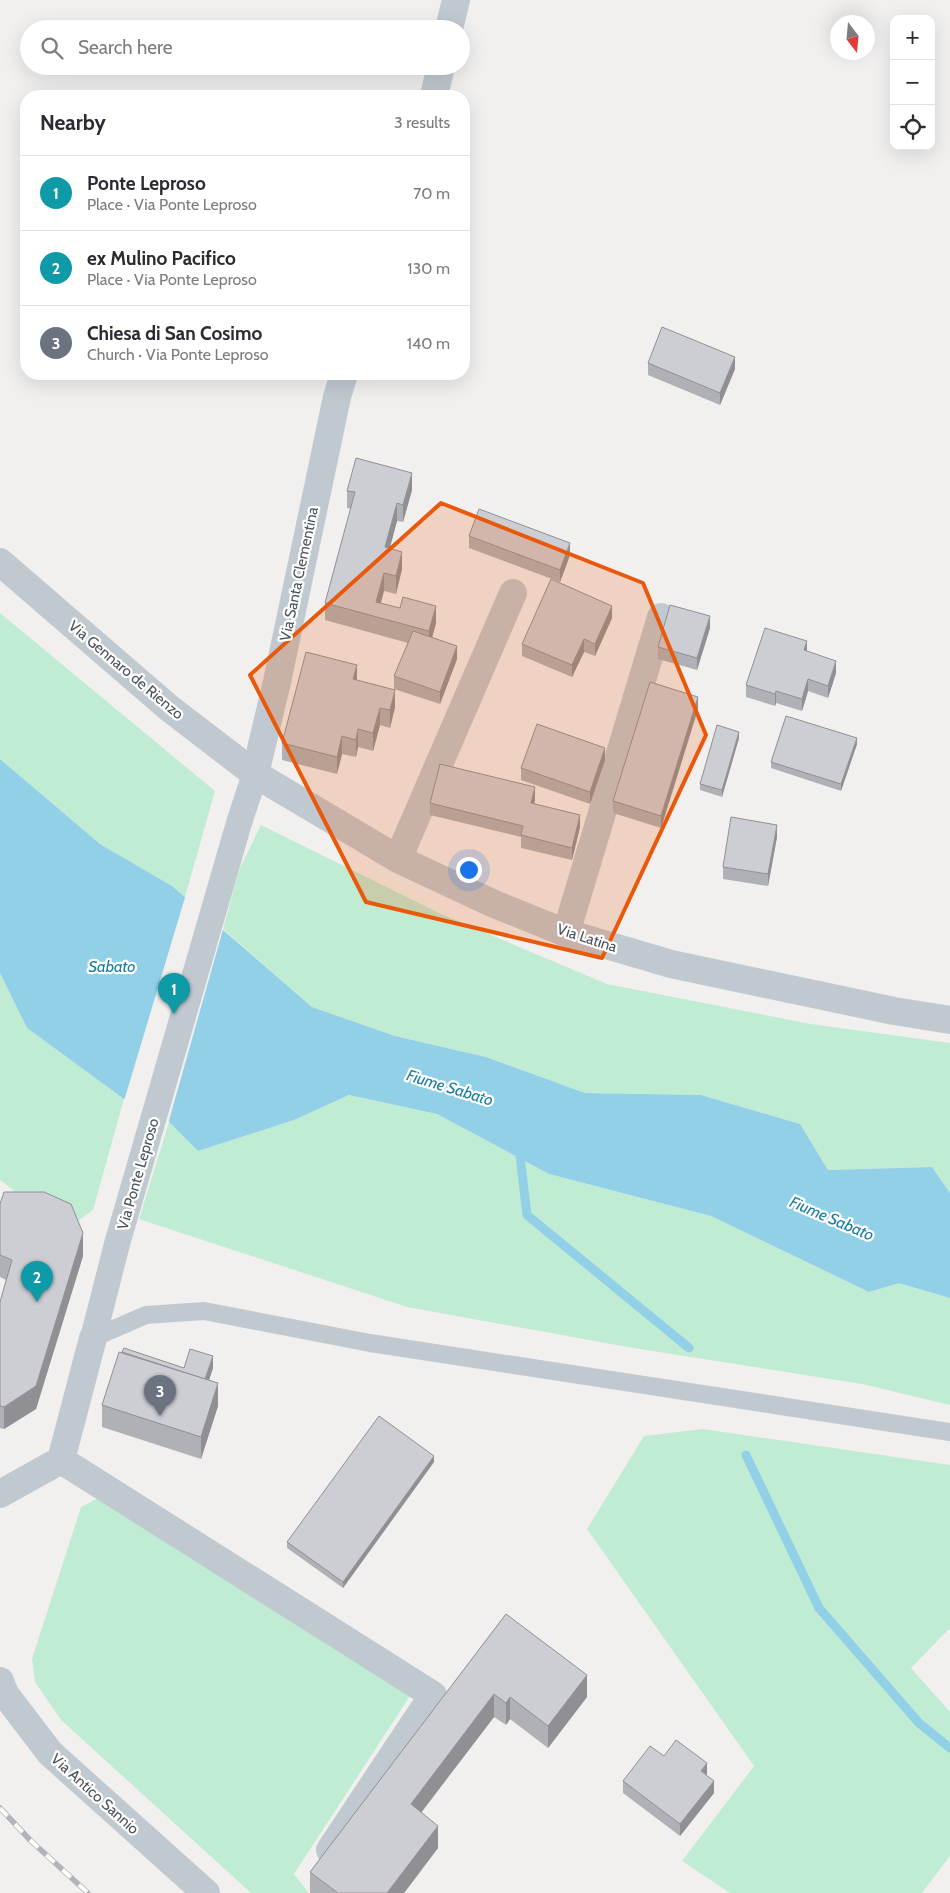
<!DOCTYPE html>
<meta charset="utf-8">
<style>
body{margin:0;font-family:Cabin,sans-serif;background:#f2f2f3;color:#2b2b33}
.controls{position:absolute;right:15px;top:15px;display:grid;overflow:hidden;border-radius:10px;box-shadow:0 5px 20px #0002}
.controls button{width:45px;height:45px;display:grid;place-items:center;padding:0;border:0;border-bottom:1px solid #e1e1e2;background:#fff;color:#2b2b33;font:25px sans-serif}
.compass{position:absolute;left:830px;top:15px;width:45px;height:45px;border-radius:50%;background:#fff;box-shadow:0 5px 20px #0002;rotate:164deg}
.you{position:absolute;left:468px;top:869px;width:18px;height:18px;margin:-12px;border:4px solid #fff;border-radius:50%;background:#1a73e8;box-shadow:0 0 0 8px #1a73e833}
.badge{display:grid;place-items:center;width:32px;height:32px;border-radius:50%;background:#111827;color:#fff;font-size:16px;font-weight:700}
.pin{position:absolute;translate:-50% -41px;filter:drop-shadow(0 1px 2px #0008)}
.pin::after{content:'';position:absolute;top:26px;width:18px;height:15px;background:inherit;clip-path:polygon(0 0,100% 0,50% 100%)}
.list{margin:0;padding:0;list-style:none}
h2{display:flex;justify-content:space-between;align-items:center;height:65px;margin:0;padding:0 20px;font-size:21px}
h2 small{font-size:16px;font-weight:400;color:#7c7c81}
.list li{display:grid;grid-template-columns:32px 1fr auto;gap:15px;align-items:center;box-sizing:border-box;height:75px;padding:0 20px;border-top:1px solid #e1e1e2}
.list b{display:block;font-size:19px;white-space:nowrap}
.list p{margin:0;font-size:16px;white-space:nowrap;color:#7c7c81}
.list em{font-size:16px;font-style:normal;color:#7c7c81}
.icon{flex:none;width:28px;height:28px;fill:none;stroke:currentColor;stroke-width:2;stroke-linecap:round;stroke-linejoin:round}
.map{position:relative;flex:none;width:950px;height:1893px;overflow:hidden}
.search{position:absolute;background:#fff;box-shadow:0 5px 20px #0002;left:20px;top:20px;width:450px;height:55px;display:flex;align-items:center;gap:12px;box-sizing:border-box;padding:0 18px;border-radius:28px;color:#7c7c81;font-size:19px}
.panel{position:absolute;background:#fff;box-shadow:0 5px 20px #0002;left:20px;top:90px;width:450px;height:290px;border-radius:20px}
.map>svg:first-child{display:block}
.green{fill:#c1ecd4}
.water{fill:#91d0e6}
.pier{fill:#f2f0ef}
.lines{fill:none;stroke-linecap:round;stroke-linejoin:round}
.stream{stroke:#91d0e6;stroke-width:9}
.service{stroke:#c1c9d0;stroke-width:18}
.pedestrian{stroke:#c1c9d0;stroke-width:26}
.minor{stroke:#c1c9d0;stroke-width:28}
.tertiary{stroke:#c1c9d0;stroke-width:28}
.rail-casing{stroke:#b2b4b9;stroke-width:5.5}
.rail{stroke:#fff;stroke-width:4;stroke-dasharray:11;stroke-linecap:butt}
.wall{fill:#b0b1b6}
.shaded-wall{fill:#909094}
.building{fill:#cdced4;stroke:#909094}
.marked{fill:#e8590c;fill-opacity:0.2;stroke:#e8590c;stroke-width:4;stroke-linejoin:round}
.labels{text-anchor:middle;stroke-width:4.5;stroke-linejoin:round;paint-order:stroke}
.street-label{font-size:15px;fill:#49525b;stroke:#fff}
.water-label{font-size:16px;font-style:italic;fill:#177ca0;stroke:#fff}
</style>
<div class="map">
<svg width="950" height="1893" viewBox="0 0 950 1893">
<rect width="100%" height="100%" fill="#f2f0ef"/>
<g class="green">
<path d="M0 613 215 791 185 897 172 886 100 844 0 759Z"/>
<path d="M261 825 439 913 607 984 811 1024 950 1043V1193L932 1167 828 1170 800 1124 701 1095 585 1093 486 1057 395 1036 312 1007 223 929 239 870Z"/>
<path d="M0 973 27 1028 124 1099 93 1210 71 1226 44 1214 0 1180Z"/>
<path d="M349 1095 437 1114 549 1174 711 1216 869 1292 899 1282 950 1298V1405L862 1384 633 1348 407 1307 139 1219 169 1122 198 1151 294 1120Z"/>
<path d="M703 1429 950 1465V1628L911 1668 950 1712V1856L922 1893H730L682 1861 754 1766 587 1529 644 1436Z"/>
<path d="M101 1497 410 1696 294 1874 309 1893H251L61 1720 35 1682 32 1659 81 1507Z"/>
</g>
<path class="water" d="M0 759 100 844 172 886 312 1007 395 1036 486 1057 585 1093 701 1095 800 1124 828 1170 932 1167 950 1193V1298L899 1283 869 1292 711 1216 549 1174 437 1114 349 1095 294 1120 198 1151 169 1122 124 1099 27 1028 0 973Z"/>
<path class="pier" d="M186 894 224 926 168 1124 124 1101Z"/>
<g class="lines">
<g class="stream">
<path d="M519 1147 527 1215 689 1348"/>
<path d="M746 1455 819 1608 919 1723 950 1748"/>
</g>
<path class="service" d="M93 1338 146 1315 204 1311 370 1343 950 1432"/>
<path class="pedestrian" d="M93 1338 117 1244 239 823 255 774"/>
<g class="minor">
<path d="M449 29 456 0"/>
<path d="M434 96 441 66"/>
<path d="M255 774 277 682 337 397 344 374"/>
<path d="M398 859 513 593"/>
<path d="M566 933 661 617"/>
<path d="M61 1460 433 1695 330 1850"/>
<path d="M0 1494 61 1460 93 1338"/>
<path d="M0 1681 5 1694 50 1753 206 1893"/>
</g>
<path class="tertiary" d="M0 562 169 708 255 774 398 859 492 903 566 933 671 964 894 1011 950 1020"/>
<defs>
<path id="rail" d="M0 1808 30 1840 88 1893"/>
</defs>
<use href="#rail" class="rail-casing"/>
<use href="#rail" class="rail"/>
</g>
<g class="wall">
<path d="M648 363 735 369 720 405 648 375Z"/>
<path d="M412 490 403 522 397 521 390 548 402 569 396 594 384 591 380 603 436 623 432 638 457 659 440 704 394 689V676L408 643 325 620V603L351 509 347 508V491Z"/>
<path d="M469 536 570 555 560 582 469 548Z"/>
<path d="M612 618 595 656 584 652 572 677 522 656V644Z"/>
<path d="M710 628 697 670 658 659V647Z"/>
<path d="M807 651 836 673 828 698 808 691 802 711 776 703 775 706 746 697V685Z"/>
<path d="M357 680 395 707 390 728 380 725 373 751 358 747 356 757 342 754 337 774 282 760V743Z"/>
<path d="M698 709 661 828 613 813V801Z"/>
<path d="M739 738 722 797 700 790V784Z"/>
<path d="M857 744 841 791 771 768V762Z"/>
<path d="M605 760 590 804 521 780V768Z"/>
<path d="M535 800 534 803 580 827 572 860 521 848V837L430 815V803Z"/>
<path d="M777 837 768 886 723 879V867Z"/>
<path d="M0 1204 83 1256 36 1409 4 1429 0 1428V1302L6 1280 0 1277Z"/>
<path d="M122 1352 184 1368H213L209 1380 218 1406 201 1459 102 1427V1405Z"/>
<path d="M434 1462 343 1588 287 1548V1542Z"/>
<path d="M506 1614 587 1697 548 1748 510 1719 506 1725 494 1717 421 1812 438 1848 404 1893H310V1872Z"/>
<path d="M664 1756 707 1776 714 1793 680 1836 623 1793V1781Z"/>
</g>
<g class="shaded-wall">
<path d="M735 357V369L720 405V393Z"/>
<path d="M412 473V490L403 522V505Z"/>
<path d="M397 503V521L385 565V547Z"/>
<path d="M570 543V555L560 582V570Z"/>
<path d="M402 552V569L396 594V576Z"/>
<path d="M384 573V591L377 617 376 602Z"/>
<path d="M436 606V623L429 648V631Z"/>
<path d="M612 606V618L595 656V644Z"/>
<path d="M710 616V628L697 670V658Z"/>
<path d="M584 639V652L572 677V665Z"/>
<path d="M807 641V654L804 650Z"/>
<path d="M457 646V659L440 704V692Z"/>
<path d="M836 661V673L828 698V686Z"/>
<path d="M357 665V683L353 679Z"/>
<path d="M808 679V691L802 711V699Z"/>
<path d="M395 690V707L390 728V710Z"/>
<path d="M776 691V703L775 706V694Z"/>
<path d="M698 697V709L661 828V816Z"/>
<path d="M380 708V725L373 751V733Z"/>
<path d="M358 729V747L356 757V740Z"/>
<path d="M739 732V738L722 797V790Z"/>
<path d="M342 736V754L337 774V757Z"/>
<path d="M857 738V744L841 791V784Z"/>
<path d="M605 748V760L590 804V792Z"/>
<path d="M535 787V800L531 815V803Z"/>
<path d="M580 815V827L572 860V848Z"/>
<path d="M777 825V837L768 886V874Z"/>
<path d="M83 1233V1256L36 1409 4 1429V1407Z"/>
<path d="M213 1356V1368L202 1401V1389Z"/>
<path d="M218 1383V1406L201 1459V1437Z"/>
<path d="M434 1456V1462L343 1588V1582Z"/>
<path d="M587 1675V1697L548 1748V1726Z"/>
<path d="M494 1694V1717L411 1826V1804Z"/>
<path d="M510 1697V1719L506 1725V1703Z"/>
<path d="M707 1763V1775L701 1771Z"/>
<path d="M714 1781V1793L680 1836V1824Z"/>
<path d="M438 1826V1848L404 1893H387Z"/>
</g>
<g class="building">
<path d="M662 327 735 357 720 393 648 363Z"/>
<path d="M356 458 412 473 403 505 397 503 385 547 402 552 396 576 384 573 376 602 400 608 403 597 436 606 429 631 325 603 355 492 347 491Z"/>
<path d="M479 509 570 543 560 570 469 536Z"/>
<path d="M551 579 612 606 595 644 584 639 572 665 522 644Z"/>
<path d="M670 605 710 616 697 658 658 647Z"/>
<path d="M765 628 807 641 804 650 836 661 828 686 808 679 802 699 776 691 775 694 746 685Z"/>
<path d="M413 631 457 646 440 692 394 676Z"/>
<path d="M306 652 357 665 353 679 395 690 390 710 380 708 373 733 358 729 356 740 342 736 337 757 282 743Z"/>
<path d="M650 682 698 697 661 816 613 801Z"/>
<path d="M786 716 857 738 841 784 771 762Z"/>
<path d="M537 724 605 748 590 792 521 768Z"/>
<path d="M717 725 739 732 722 790 700 784Z"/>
<path d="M440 764 535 787 531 803 580 815 572 848 521 835 523 826 430 803Z"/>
<path d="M731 817 777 825 768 874 723 867Z"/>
<path d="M4 1192H44L71 1204 83 1233 36 1386 4 1407 0 1406V1302L12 1260 0 1255V1204Z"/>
<path d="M124 1348 184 1368 190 1349 213 1356 205 1379 122 1352Z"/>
<path d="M119 1352 218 1383 201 1437 102 1405Z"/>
<path d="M379 1416 434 1456 343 1582 287 1542Z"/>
<path d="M506 1614 587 1675 548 1726 510 1697 506 1703 494 1694 411 1804 438 1826 387 1893H338L310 1872Z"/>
<path d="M676 1740 707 1763 701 1771 714 1781 680 1824 623 1781 650 1746 664 1756Z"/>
</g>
<path class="marked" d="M441 503 643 583 706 735 602 958 366 902 250 675Z"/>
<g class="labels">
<g class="street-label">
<text transform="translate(299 574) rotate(-78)" y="5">Via Santa Clementina</text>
<text transform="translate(126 670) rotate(40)" y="5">Via Gennaro de Rienzo</text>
<text transform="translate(587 938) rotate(18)" y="5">Via Latina</text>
<text transform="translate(138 1174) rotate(-74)" y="5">Via Ponte Leproso</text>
<text transform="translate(95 1794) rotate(42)" y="5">Via Antico Sannio</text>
</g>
<g class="water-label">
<text x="112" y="972">Sabato</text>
<text transform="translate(450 1087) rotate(17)" y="6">Fiume Sabato</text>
<text transform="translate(832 1218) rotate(23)" y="6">Fiume Sabato</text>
</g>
</g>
</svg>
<div class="controls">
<button>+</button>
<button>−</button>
<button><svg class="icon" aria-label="locate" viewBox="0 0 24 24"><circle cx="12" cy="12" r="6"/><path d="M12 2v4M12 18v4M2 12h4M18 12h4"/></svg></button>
</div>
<svg class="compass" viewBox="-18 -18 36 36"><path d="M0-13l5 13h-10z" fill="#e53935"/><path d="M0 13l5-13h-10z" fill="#7c7c81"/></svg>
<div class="you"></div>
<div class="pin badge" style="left:174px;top:1014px;background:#0f9aa8">1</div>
<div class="pin badge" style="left:37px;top:1302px;background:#0f9aa8">2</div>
<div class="pin badge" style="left:160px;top:1416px;background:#6b7280">3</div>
<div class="search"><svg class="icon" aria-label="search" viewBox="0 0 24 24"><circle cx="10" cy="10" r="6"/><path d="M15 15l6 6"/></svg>Search here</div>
<section class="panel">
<h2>Nearby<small>3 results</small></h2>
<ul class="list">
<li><span class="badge" style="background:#0f9aa8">1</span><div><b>Ponte Leproso</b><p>Place · Via Ponte Leproso</p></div><em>70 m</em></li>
<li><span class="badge" style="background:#0f9aa8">2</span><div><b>ex Mulino Pacifico</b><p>Place · Via Ponte Leproso</p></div><em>130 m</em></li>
<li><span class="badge" style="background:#6b7280">3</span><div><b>Chiesa di San Cosimo</b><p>Church · Via Ponte Leproso</p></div><em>140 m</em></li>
</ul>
</section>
</div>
